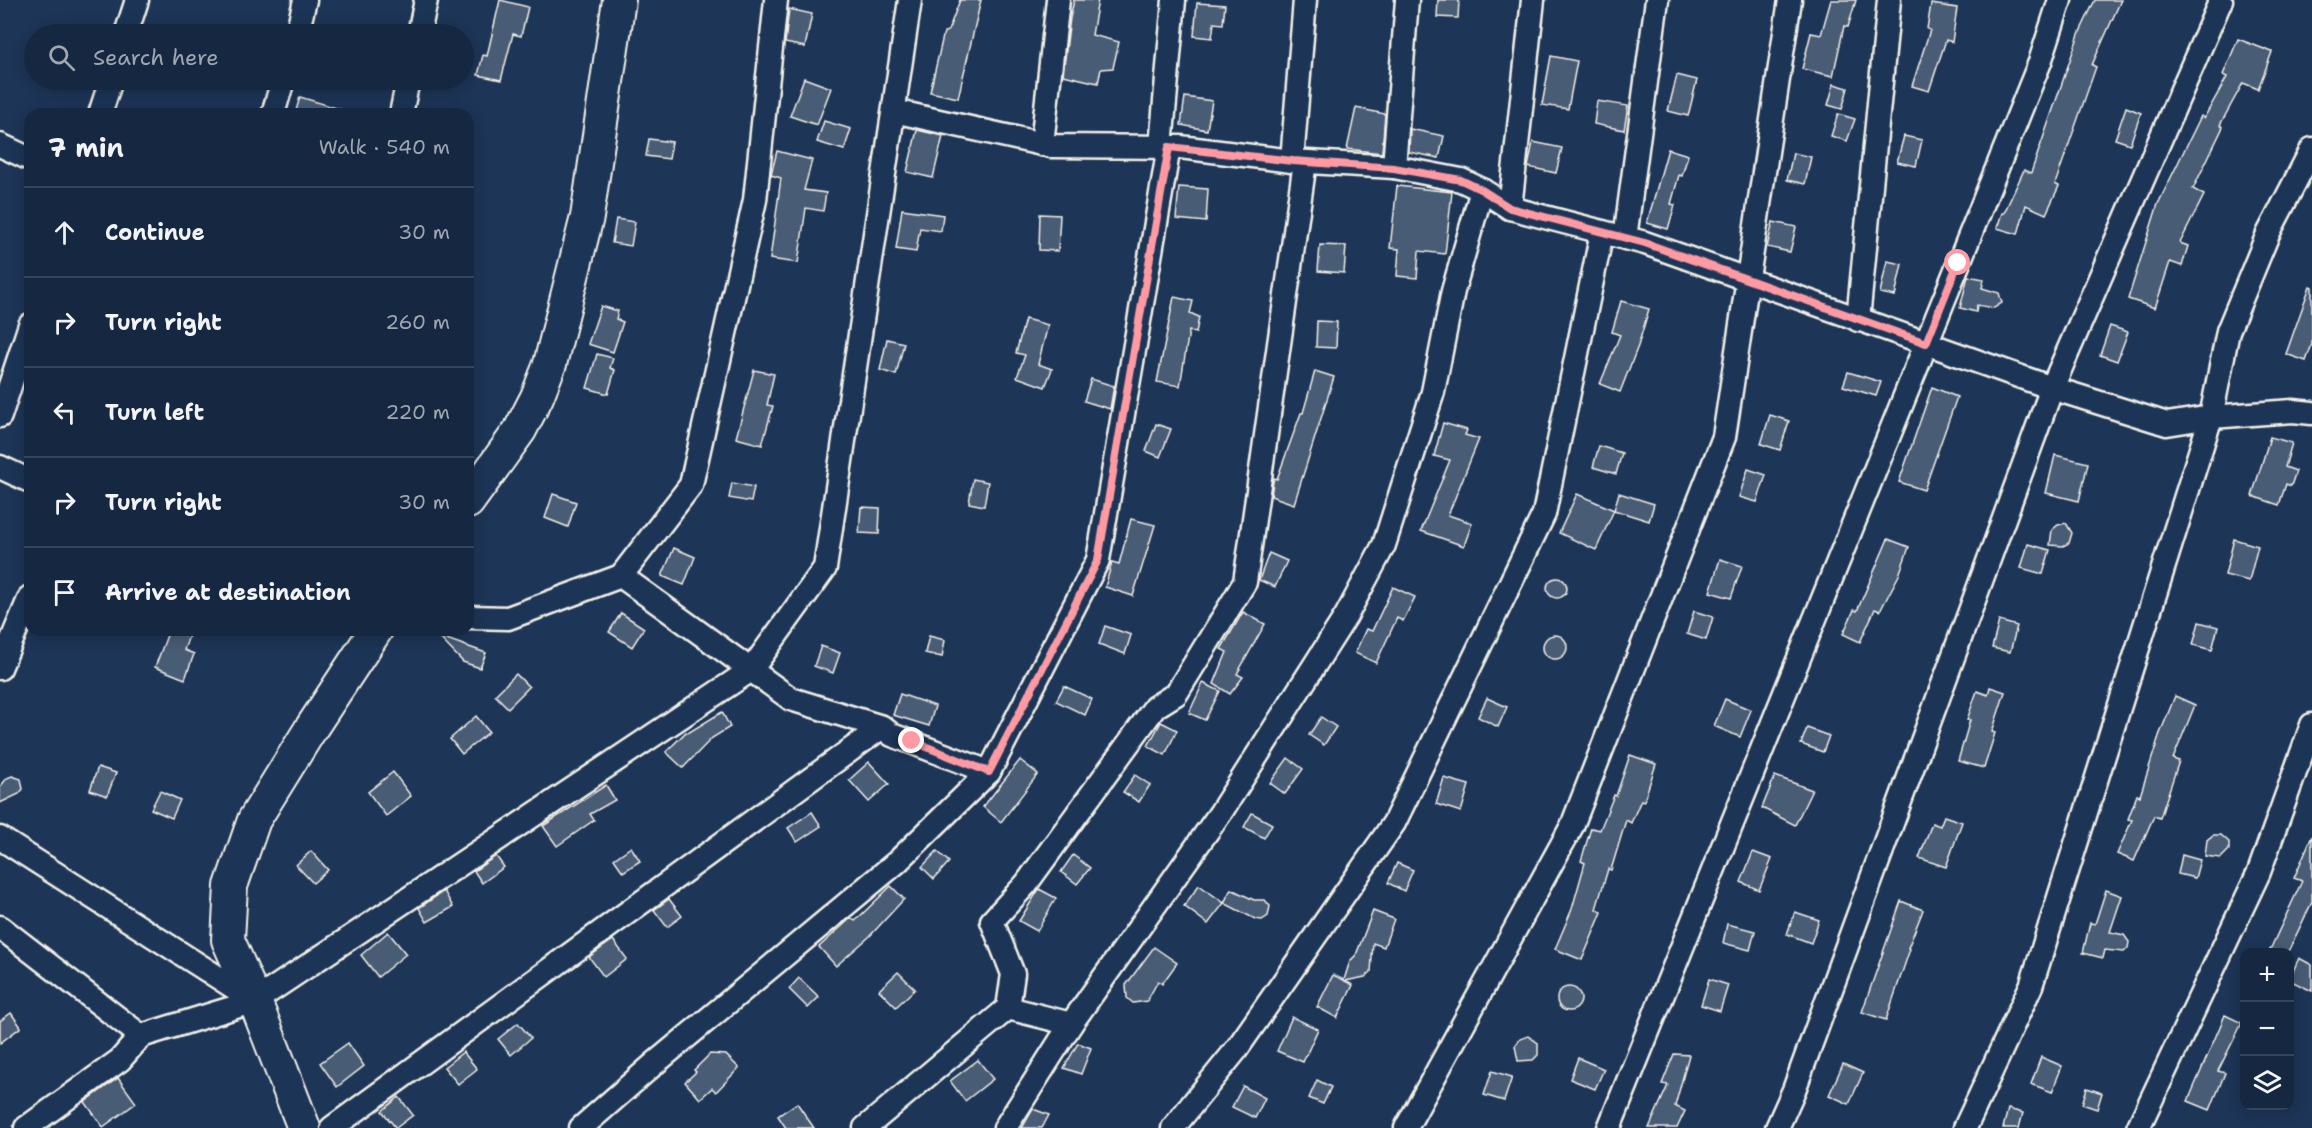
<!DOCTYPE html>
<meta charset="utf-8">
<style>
body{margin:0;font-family:"Shantell Sans",sans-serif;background:#1f3048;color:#f1f3f6}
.controls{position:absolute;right:18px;bottom:18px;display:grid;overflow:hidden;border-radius:12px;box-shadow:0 3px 15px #0003}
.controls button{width:54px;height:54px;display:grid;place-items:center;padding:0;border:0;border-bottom:2px solid #35445a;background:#162841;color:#f1f3f6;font:30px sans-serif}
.stop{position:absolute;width:18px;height:18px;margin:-14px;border:4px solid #ff9aa2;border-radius:50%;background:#fff}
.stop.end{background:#ff9aa2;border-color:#fff;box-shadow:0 2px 6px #0008}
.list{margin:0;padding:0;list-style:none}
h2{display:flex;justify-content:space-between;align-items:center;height:78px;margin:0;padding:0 24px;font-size:26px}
h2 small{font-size:20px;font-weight:400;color:#9ea6b1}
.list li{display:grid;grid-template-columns:39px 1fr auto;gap:18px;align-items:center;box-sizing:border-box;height:90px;padding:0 24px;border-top:2px solid #35445a}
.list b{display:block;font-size:22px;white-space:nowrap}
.list em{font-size:20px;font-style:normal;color:#9ea6b1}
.icon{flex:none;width:33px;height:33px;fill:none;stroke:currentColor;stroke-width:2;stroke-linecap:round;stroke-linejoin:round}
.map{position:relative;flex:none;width:2312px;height:1128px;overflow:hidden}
.search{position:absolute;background:#162841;box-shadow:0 3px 15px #0003;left:24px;top:24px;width:450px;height:66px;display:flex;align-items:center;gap:15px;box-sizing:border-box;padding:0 21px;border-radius:33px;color:#9ea6b1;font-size:22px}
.panel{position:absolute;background:#162841;box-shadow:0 3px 15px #0003;left:24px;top:108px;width:450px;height:528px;border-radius:18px}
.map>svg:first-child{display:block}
.building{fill:#485b74;stroke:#f4f1e8;stroke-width:1.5}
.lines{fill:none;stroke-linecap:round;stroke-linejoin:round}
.street-casing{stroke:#f4f1e8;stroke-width:27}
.secondary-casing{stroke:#f4f1e8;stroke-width:36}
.street{stroke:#1d3557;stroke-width:22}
.secondary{stroke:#1d3557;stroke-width:32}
.route{stroke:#ff9aa2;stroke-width:8}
</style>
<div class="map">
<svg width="2312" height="1128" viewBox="0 0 2312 1128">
<rect width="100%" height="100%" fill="#1d3557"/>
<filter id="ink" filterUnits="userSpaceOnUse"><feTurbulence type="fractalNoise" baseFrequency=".0167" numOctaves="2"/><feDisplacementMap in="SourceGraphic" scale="12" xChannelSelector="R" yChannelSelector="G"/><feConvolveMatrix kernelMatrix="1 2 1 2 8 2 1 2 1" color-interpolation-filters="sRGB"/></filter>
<g filter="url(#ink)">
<g class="building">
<path d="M500 0 528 7 521 36 513 34 501 80 478 75 483 55 487 56Z"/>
<path d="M960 0H981L958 98 930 92 944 32 948 31Z"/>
<path d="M1074 0H1098L1092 35 1119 42 1113 68 1101 69 1098 83 1063 75 1070 18Z"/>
<path d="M1438 0H1459L1458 18 1437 17Z"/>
<path d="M1831 0H1856L1848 27 1844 26 1833 76 1802 69 1811 33 1821 35Z"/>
<path d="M2095 0H2121L2092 65 2096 67 2055 184 2059 186 2046 214 2026 205 2018 234 1997 228 2002 213H2004L2024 170 2031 173 2079 34Z"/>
<path d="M1197 3 1225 5 1223 24 1214 23 1212 38 1194 36Z"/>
<path d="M1931 4 1957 8 1952 42 1946 40 1929 91 1912 86 1930 30 1927 29Z"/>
<path d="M789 9 812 14 805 47 785 43Z"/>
<path d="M2238 39 2272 52 2258 89 2243 83 2220 125 2223 127 2193 189 2204 195 2180 243 2188 246 2182 266 2170 262 2155 308 2128 299 2158 204 2201 116 2204 118 2227 77 2223 75Z"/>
<path d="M1551 56 1577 61 1568 109 1542 105Z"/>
<path d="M1677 75 1697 80 1688 116 1668 111Z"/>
<path d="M804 78 831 88 817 125 790 116Z"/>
<path d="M1834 84 1848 88 1842 109 1828 105Z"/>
<path d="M300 97 343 110 342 114H295Z"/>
<path d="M1185 97 1212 101 1207 130 1181 125Z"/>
<path d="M1597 101 1628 106 1624 130 1594 124Z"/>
<path d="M2126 107 2141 113 2130 144 2115 139Z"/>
<path d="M1356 108 1385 114 1382 153 1347 149Z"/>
<path d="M1838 114 1855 119 1847 141 1831 136Z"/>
<path d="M824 121 851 129 844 150 817 142Z"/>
<path d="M1410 129 1444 136 1439 158 1409 152Z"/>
<path d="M917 130 943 136 933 178 907 172Z"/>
<path d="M1904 136 1922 140 1916 166 1897 162Z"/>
<path d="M649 139 672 142 669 159 646 156Z"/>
<path d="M1533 142 1562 148 1556 173 1528 167Z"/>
<path d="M1668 149 1688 155 1682 176 1679 175 1671 204 1675 205 1668 229 1647 223Z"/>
<path d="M777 151 812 160 804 190 826 193 823 211 806 208 798 263 770 259 781 178 771 175Z"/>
<path d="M1793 153 1811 157 1805 184 1787 180Z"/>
<path d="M1397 186 1452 192 1445 254 1419 251 1417 278 1397 276 1399 249 1390 248Z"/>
<path d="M1179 187 1208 189 1206 222 1176 219Z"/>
<path d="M902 209 943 215 941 231 920 228 916 252 896 249Z"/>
<path d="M1040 214 1060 215 1058 251 1039 250Z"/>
<path d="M616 219 635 222 631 246 612 243Z"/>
<path d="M1773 222 1796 227 1790 252 1767 247Z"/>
<path d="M1320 245 1346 246 1344 273 1318 271Z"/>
<path d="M1887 261 1902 264 1895 296 1880 293Z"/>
<path d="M1968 276 1984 279 1982 288 1999 293 2002 303 1994 308 1977 305 1976 312 1960 308Z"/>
<path d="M2310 286 2312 287V344L2306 361 2286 354Z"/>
<path d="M1174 297 1193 301 1190 313 1199 317 1196 333 1189 331 1180 386 1157 382Z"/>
<path d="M1621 301 1649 309 1638 346 1620 392 1600 384 1620 335 1612 332Z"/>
<path d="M601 306 618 311 616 319 623 322 613 352 588 344Z"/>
<path d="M1025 319 1048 325 1038 364 1052 369 1045 387 1017 377 1025 355 1016 353Z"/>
<path d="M1317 321 1337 322 1336 348 1316 347Z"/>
<path d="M2110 326 2128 332 2117 361 2100 355Z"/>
<path d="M887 339 904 343 896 375 880 370Z"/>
<path d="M597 354 613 358 610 368 615 370 608 394 587 388Z"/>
<path d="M754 370 774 374 767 405 773 406 762 445 736 438Z"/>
<path d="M1315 371 1334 377 1294 504 1271 496 1273 482 1274 478 1277 479 1301 413H1303Z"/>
<path d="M1848 372 1881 382 1876 396 1843 386Z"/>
<path d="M1091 379 1114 386 1110 409 1084 401Z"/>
<path d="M1932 387 1957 397 1924 490 1899 482Z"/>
<path d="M1770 415 1789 421 1780 450 1761 444Z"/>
<path d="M1443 423 1467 430 1465 435 1479 439 1448 515 1472 523 1464 546 1421 531 1450 460 1434 456Z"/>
<path d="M1156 424 1171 429 1160 457 1146 451Z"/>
<path d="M2270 437 2292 443 2285 467 2296 471 2291 486 2286 484 2279 505 2252 496Z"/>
<path d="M1599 446 1622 453 1616 474 1593 467Z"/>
<path d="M2055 455 2088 463 2079 501 2046 493Z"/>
<path d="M1748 469 1766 475 1757 502 1739 497Z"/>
<path d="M973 479 988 482 984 506 969 503Z"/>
<path d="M732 483 754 487 751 502 729 498Z"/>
<path d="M1619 493 1654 504 1649 521 1614 510Z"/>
<path d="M553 494 576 502 568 527 545 518Z"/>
<path d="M1577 494 1614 510 1596 550 1559 533Z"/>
<path d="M861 507 880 508 879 534 859 533Z"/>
<path d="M1131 519 1155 525 1133 596 1105 587 1112 562 1119 564Z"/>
<path d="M2066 523 2072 533 2069 543 2063 546 2050 545 2052 530 2058 525Z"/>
<path d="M1888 539 1909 547 1899 575 1880 611 1875 609 1860 642 1843 634 1854 610 1857 611Z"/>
<path d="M2234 539 2258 546 2249 581 2225 575Z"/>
<path d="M2028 544 2050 550 2043 574 2021 568Z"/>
<path d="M674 548 695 557 684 585 662 576Z"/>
<path d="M1269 553 1287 561 1275 587 1259 580Z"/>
<path d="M1720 559 1742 566 1731 598 1710 592Z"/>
<circle cx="1557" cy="588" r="10"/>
<path d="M1393 587 1415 597 1403 621 1397 618 1376 663 1355 653 1366 629 1372 631Z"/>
<path d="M1694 611 1713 617 1706 640 1687 634Z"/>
<path d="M1243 612 1265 624 1237 674 1243 677 1230 694 1214 684 1227 652 1221 649Z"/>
<path d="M621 613 644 628 632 647 609 632Z"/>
<path d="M1999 621 2017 626 2010 652 1992 648Z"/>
<path d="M2199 622 2218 627 2212 650 2193 645Z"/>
<path d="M1105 626 1131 635 1125 654 1099 644Z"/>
<path d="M169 630H191L184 650 194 654 185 679 155 667Z"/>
<circle cx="1555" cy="647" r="12"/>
<path d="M438 636 486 653 480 668 463 662Z"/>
<path d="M929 636 945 640 942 657 925 653Z"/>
<path d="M821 646 840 653 833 673 814 666Z"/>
<path d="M516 674 529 687 508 708 495 695Z"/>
<path d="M1203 683 1220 691 1205 720 1189 713Z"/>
<path d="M1064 686 1092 699 1085 715 1056 701Z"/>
<path d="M1990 687 2005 692 1992 732 1995 733 1984 768 1958 761 1970 720H1967L1977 691 1988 695Z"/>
<path d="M900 694 935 706 929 726 893 715Z"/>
<path d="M2175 696 2195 705 2173 759 2179 761 2160 818 2154 816 2134 861 2117 854 2132 820 2128 819 2137 795 2140 796 2159 736Z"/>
<path d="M1487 698 1507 707 1498 727 1478 717Z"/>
<path d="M1725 699 1751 710 1740 737 1714 726Z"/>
<path d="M722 712 730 727 712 738 683 768 666 752 686 732 688 733Z"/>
<path d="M476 716 489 732 462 754 450 739Z"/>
<path d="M1321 717 1336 727 1324 745 1309 735Z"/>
<path d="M1161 722 1177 730 1165 755 1148 746Z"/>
<path d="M1807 728 1829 736 1823 752 1801 744Z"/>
<path d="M1630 755 1656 764 1644 801 1641 800 1631 823 1626 820 1611 870 1608 869 1596 909 1602 912 1582 960 1555 949 1572 909 1585 863 1581 861 1591 828 1600 830 1614 795 1616 796Z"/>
<path d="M1288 758 1303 769 1285 794 1270 783Z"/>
<path d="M1020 760 1038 774 1001 822 983 807Z"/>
<path d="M869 762 889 784 869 802 849 780Z"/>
<path d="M98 767 116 773 107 796 90 790Z"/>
<path d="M393 772 411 796 386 816 368 792Z"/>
<path d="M1135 775 1150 785 1139 802 1123 792Z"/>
<path d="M12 776 21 779 23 789 19 794 0 803V787L7 778Z"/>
<path d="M1775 776 1812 790 1795 825 1762 808Z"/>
<path d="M1444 778 1469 785 1461 812 1436 804Z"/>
<path d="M606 785 615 800 590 814 594 820 557 846 543 826Z"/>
<path d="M160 791 180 800 172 818 151 809Z"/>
<path d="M812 812 821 826 797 842 788 828Z"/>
<path d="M1252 813 1272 824 1264 838 1244 827Z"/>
<path d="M1944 816 1962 822 1946 867 1919 858 1932 823 1940 826Z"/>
<path d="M2213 835H2221L2229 842V850L2221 858 2205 856 2207 840Z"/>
<path d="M2312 836V902L2288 952H2269L2302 881 2294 878Z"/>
<path d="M631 847 640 861 623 872 614 859Z"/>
<path d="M311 851 328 870 313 883 296 865Z"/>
<path d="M937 851 949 862 934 879 922 867Z"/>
<path d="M1753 852 1772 859 1759 890 1741 882Z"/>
<path d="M1073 855 1090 868 1077 884 1061 872Z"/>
<path d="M2182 855 2200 860 2195 878 2178 874Z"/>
<path d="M496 856 504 867 482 883 474 871Z"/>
<path d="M1397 863 1413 870 1404 891 1388 883Z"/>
<path d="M1199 885 1224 903 1208 924 1184 906Z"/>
<path d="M891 886 904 899 869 937 836 966 819 947 851 918 855 921Z"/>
<path d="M1039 889 1056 898 1037 931 1019 921Z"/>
<path d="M1231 889 1254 900H1265L1270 906 1268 916 1262 920 1255 919 1224 903Z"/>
<path d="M2106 890 2122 896 2110 932 2124 935 2129 942 2128 948 2124 952 2105 950 2103 958 2083 953 2090 923 2095 924Z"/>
<path d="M444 891 453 907 427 922 419 908Z"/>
<path d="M669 899 682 916 667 927 654 910Z"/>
<path d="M1901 901 1923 910 1908 948 1910 949 1886 1020 1862 1012Z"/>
<path d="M1373 911 1394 919 1384 947 1373 943 1371 972 1365 977 1345 981 1353 985 1337 1018 1317 1007 1333 975 1344 980 1350 961 1356 955Z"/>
<path d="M1795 912 1819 920 1811 943 1787 934Z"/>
<path d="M1727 924 1755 931 1750 950 1723 943Z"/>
<path d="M388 932 406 954 378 977 361 955Z"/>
<path d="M613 940 627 959 604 977 589 957Z"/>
<path d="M1154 947 1177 963 1162 984 1158 981 1147 1001 1133 1003 1127 998 1126 985Z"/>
<path d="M2299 958 2312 965V991L2289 980Z"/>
<path d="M898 972 915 989 896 1007 879 990Z"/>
<path d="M799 978 819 997 808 1008 789 989Z"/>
<path d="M1709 979 1728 985 1720 1011 1701 1005Z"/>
<circle cx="1569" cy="999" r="12"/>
<path d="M11 1013 21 1027 0 1043V1021Z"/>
<path d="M2225 1015 2242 1023 2218 1071 2225 1073 2210 1110 2188 1101Z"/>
<path d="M1292 1017 1318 1029 1303 1062 1277 1051Z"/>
<path d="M518 1023 531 1038 511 1055 498 1039Z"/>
<path d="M1528 1036 1538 1043V1055L1533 1060 1518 1061 1515 1046 1520 1039Z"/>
<path d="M348 1043 364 1066 337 1087 320 1063Z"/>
<path d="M1078 1043 1091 1048 1081 1074 1064 1068Z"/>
<path d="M463 1052 477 1069 458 1084 444 1067Z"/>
<path d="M710 1054 726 1055 739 1068 716 1092 712 1088 700 1099 685 1082 696 1072 694 1070Z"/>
<path d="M1674 1054 1689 1055 1675 1106 1685 1111 1677 1128H1649L1668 1085 1662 1084Z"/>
<path d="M2041 1057 2062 1066 2052 1092 2031 1084Z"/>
<path d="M1578 1058 1604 1069 1595 1089 1570 1079Z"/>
<path d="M978 1060 993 1079 965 1101 950 1081Z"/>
<path d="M1843 1064 1863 1073 1849 1104 1829 1095Z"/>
<path d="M1492 1071 1512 1077 1504 1101 1484 1095Z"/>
<path d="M118 1078 136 1103 103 1127 85 1102Z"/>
<path d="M1317 1080 1331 1087 1323 1104 1309 1098Z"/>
<path d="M1243 1086 1265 1098 1255 1118 1232 1107Z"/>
<path d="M2087 1088 2102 1093 2097 1109 2082 1104Z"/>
<path d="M399 1097 413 1115 396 1128 382 1111Z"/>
<path d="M797 1103 814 1128H786L778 1116Z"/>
<path d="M1033 1109 1049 1115 1042 1128H1022Z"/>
<path d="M2008 1109 2023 1113 2019 1128H2003Z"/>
</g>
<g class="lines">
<defs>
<g id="street">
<path d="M126 34 137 0"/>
<path d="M297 34 305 0"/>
<path d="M419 34 426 0"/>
<path d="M894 111 1051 146 1180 147 1292 161 1394 167 1461 180 1482 190 1510 208 1645 243 2052 388 2167 424 2211 417 2293 411 2312 413"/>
<path d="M100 114 111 80"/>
<path d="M273 114 283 80"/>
<path d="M401 114 408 80"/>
<path d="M1042 144 1058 0"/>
<path d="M0 145 30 159"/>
<path d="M1161 146 1174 0"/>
<path d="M1292 161 1305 0"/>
<path d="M1394 167 1407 0"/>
<path d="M1510 208 1533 0"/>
<path d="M1625 238 1657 0"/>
<path d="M1858 320 1889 0"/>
<path d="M0 416 30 325"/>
<path d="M0 467 30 481"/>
<path d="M621 576 691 485 755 200 776 0"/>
<path d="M468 617 508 618 621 576 791 699 882 727 892 735 989 772"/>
<path d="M0 668 30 597"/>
<path d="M0 838 255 1001"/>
<path d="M0 927 141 1036"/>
<path d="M1008 1008 1071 1024"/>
<path d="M26 1128 120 1060 141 1036 255 1001 751 670 825 568 910 0"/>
<path d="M332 1128 882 727"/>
<path d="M581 1128 654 1064 897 862 989 772 1098 560 1169 147"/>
<path d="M865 1128 1008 1008 1013 974 992 921 1026 884 1155 707 1176 694 1245 582 1305 162"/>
<path d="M1005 1128 1071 1024 1221 812 1346 616 1384 545 1433 392 1453 291 1482 190"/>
<path d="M1173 1128 1236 1050 1394 823 1544 514 1602 232"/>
<path d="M1406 1128 1572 826 1724 437 1790 0"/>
<path d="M1609 1128 2040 62 2060 0"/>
<path d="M1777 1128 1794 1090 2052 388 2221 0"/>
<path d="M1965 1128 2031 986 2211 417 2228 331 2268 234 2312 149"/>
<path d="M2138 1128 2259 872 2312 725"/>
</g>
<g id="secondary">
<path d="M468 502 520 430 537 397 550 364 587 217 619 0"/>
<path d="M304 1128 255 1001 228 940 231 886 254 820 310 730 376 630"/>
</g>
</defs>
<use href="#street" class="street-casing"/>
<use href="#secondary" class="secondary-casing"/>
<use href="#street" class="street"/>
<use href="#secondary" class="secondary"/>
</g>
</g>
<g class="lines" filter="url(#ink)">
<path class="route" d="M912 741 989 772 1098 560 1169 147 1293 161 1394 168 1461 180 1482 190 1510 208 1645 243 1926 343 1958 263"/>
</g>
</svg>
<div class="controls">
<button>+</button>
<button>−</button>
<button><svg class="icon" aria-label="layers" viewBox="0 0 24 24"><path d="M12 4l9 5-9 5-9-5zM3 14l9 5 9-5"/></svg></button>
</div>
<div class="stop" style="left:1958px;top:263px"></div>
<div class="stop end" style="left:912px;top:741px"></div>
<div class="search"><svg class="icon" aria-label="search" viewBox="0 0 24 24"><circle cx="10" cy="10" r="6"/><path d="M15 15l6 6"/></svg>Search here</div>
<section class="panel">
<h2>7 min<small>Walk · 540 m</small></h2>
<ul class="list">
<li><svg class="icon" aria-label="ahead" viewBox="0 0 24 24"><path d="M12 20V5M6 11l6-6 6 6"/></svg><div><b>Continue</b></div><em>30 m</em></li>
<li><svg class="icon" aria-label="right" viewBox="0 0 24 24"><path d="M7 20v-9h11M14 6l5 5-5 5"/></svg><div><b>Turn right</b></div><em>260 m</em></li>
<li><svg class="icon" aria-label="left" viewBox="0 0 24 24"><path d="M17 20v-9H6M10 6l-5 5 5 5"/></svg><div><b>Turn left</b></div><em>220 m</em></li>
<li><svg class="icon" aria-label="right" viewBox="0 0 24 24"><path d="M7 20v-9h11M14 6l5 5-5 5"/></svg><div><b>Turn right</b></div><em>30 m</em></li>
<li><svg class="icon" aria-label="arrive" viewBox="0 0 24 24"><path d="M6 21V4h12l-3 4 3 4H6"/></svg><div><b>Arrive at destination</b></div></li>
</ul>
</section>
</div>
